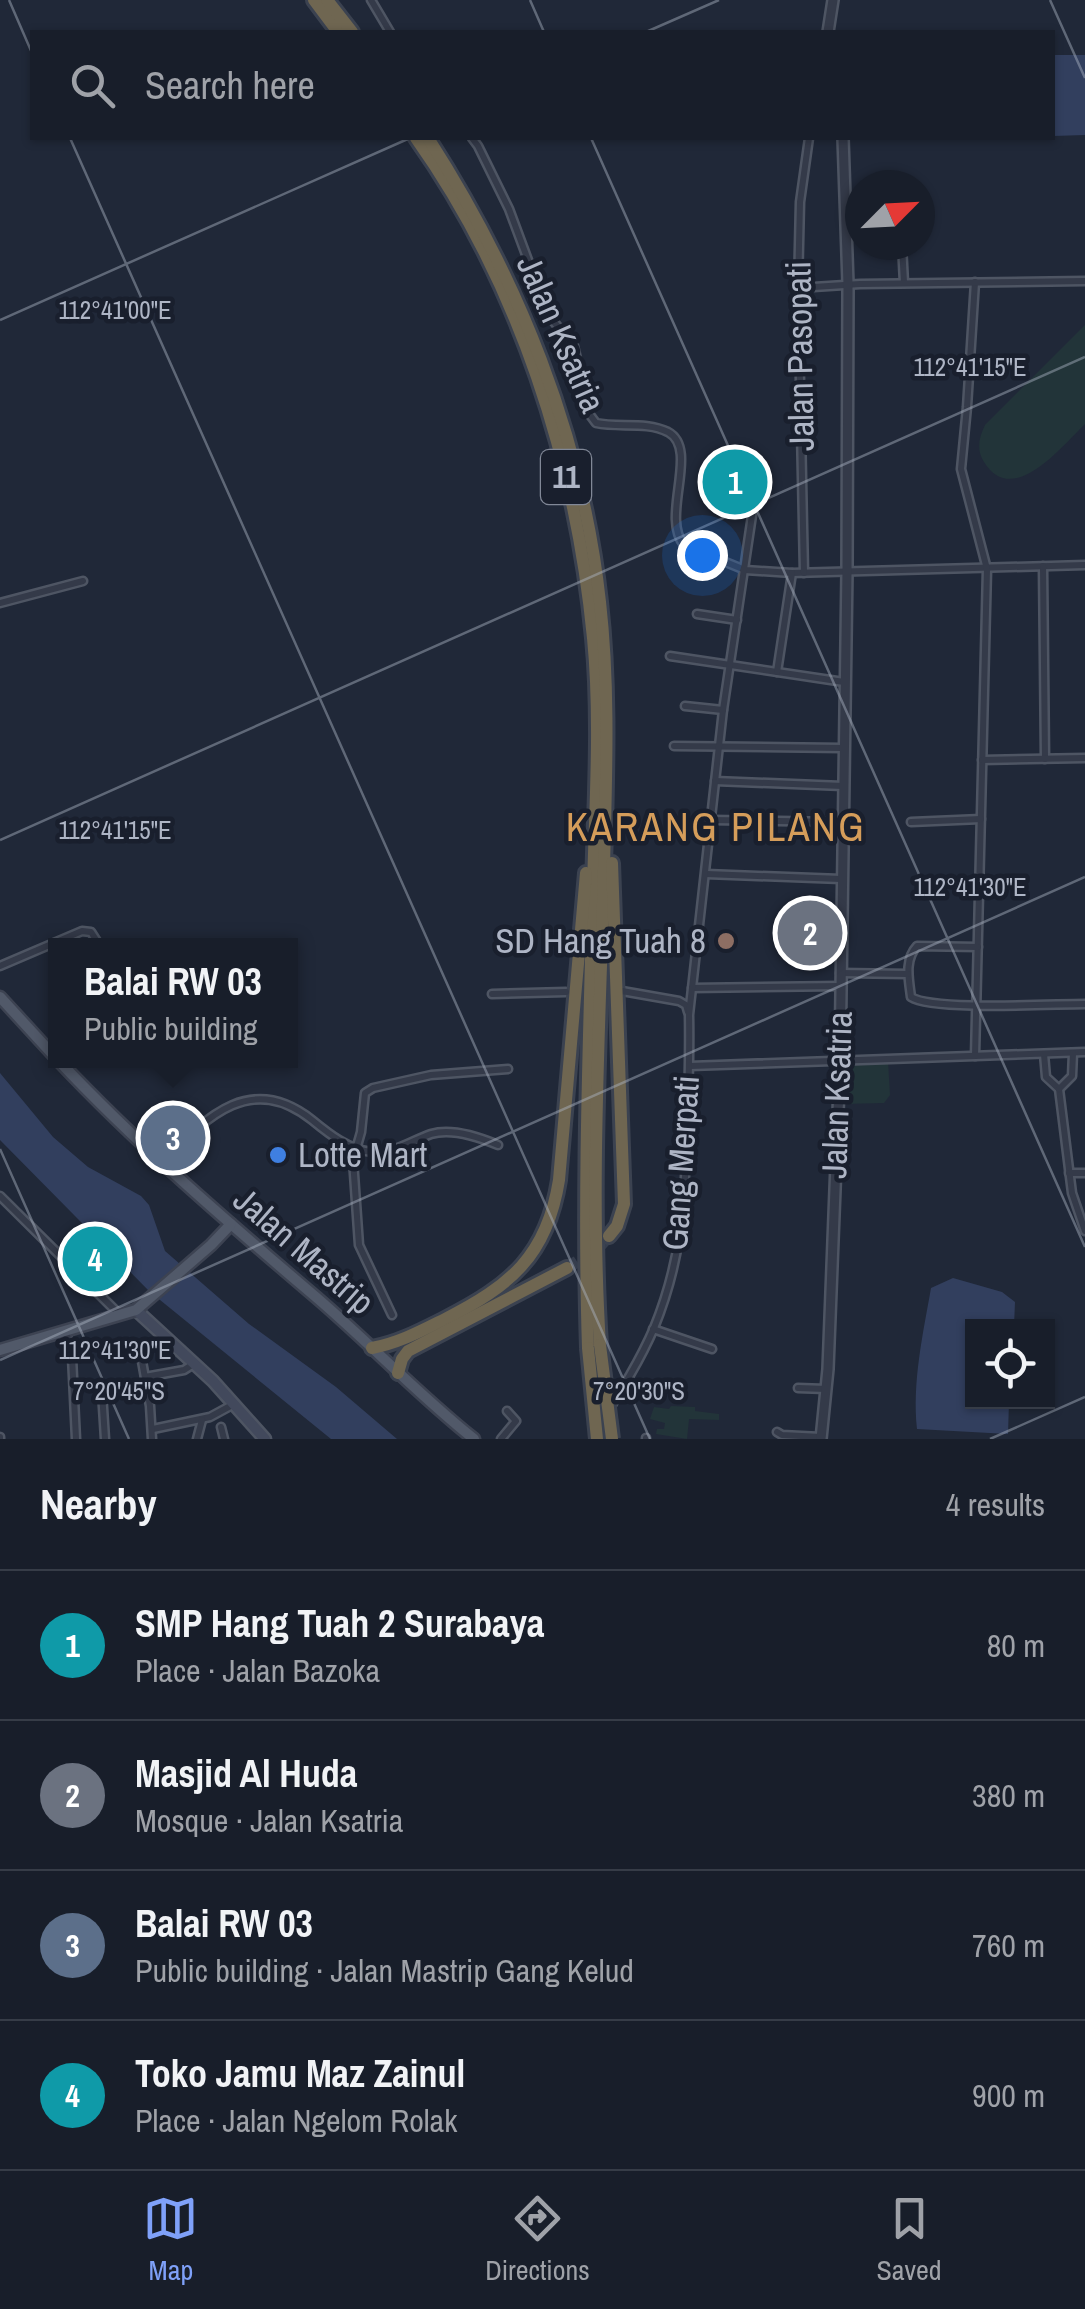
<!DOCTYPE html>
<meta charset="utf-8">
<style>
body{margin:0;font-family:"Archivo Narrow",sans-serif;background:#252b36;color:#f1f3f6}
.controls{position:absolute;right:30px;bottom:30px;display:grid;overflow:hidden;border-radius:0px;box-shadow:0 2px 8px #0004}
.controls button{width:90px;height:90px;display:grid;place-items:center;padding:0;border:0;border-bottom:2px solid #363c47;background:#181e2a;color:#f1f3f6;font:50px sans-serif}
.compass{position:absolute;left:845px;top:170px;width:90px;height:90px;border-radius:50%;background:#181e2a;box-shadow:0 2px 8px #0004;rotate:66deg}
.you{position:absolute;left:702px;top:555px;width:35px;height:35px;margin:-25px;border:8px solid #fff;border-radius:50%;background:#1a73e8;box-shadow:0 0 0 15px #1a73e833}
.badge{display:grid;place-items:center;width:65px;height:65px;border-radius:50%;background:#7fa1f9;color:#fff;font-size:32px;font-weight:700}
.pin{position:absolute;translate:-50% -50%;border:5px solid #fff;box-shadow:0 2px 10px #0006}
.popup{position:absolute;left:48px;top:938px;width:250px;height:130px;box-sizing:border-box;display:grid;place-content:center;border-radius:0px;background:#181e2a;filter:drop-shadow(0 2px 8px #0005);font-size:32px;white-space:nowrap;color:#9fa2a8}
.popup b{font-size:38px;color:#f1f3f6}
.popup::after{content:'';position:absolute;left:50%;top:100%;margin-left:-20px;border:20px solid transparent;border-top-color:#181e2a}
.list{margin:0;padding:0;list-style:none}
h2{display:flex;justify-content:space-between;align-items:center;height:130px;margin:0;padding:0 40px;font-size:42px}
h2 small{font-size:32px;font-weight:400;color:#9fa2a8}
.list li{display:grid;grid-template-columns:65px 1fr auto;gap:30px;align-items:center;box-sizing:border-box;height:150px;padding:0 40px;border-top:2px solid #363c47}
.list b{display:block;font-size:38px;white-space:nowrap}
.list p{margin:0;font-size:32px;white-space:nowrap;color:#9fa2a8}
.list em{font-size:32px;font-style:normal;color:#9fa2a8}
.icon{flex:none;width:55px;height:55px;fill:none;stroke:currentColor;stroke-width:2;stroke-linecap:round;stroke-linejoin:round}
.map{position:relative;flex:none;width:1085px;height:1439px;overflow:hidden}
.search{position:absolute;background:#181e2a;box-shadow:0 2px 8px #0004;left:30px;right:30px;top:30px;height:110px;display:flex;align-items:center;gap:25px;box-sizing:border-box;padding:0 35px;border-radius:0px;color:#9fa2a8;font-size:38px}
.sheet{height:730px;background:#181e2a}
nav{display:flex;justify-content:space-around;align-items:center;box-sizing:border-box;height:140px;border-top:2px solid #363c47;background:#181e2a;font-size:28px;color:#9fa2a8}
nav a{display:grid;justify-items:center;gap:5px}
nav .on{color:#7fa1f9}
.map>svg:first-child{display:block}
.green{fill:#223439}
.water{fill:#323f5e}
.lines{fill:none;stroke-linecap:round;stroke-linejoin:round}
.motorway-tunnel{stroke:#353d4d;stroke-width:12;stroke-dasharray:12 6;stroke-linecap:butt}
.minor-casing{stroke:#4e5563;stroke-width:11}
.tertiary-casing{stroke:#4e5563;stroke-width:14}
.secondary-casing{stroke:#4e5563;stroke-width:15}
.primary-casing{stroke:#3d4352;stroke-width:15}
.motorway-casing{stroke:#3b4250;stroke-width:18}
.minor{stroke:#343a49;stroke-width:6}
.tertiary{stroke:#343a49;stroke-width:9}
.secondary{stroke:#42495c;stroke-width:10}
.primary{stroke:#515969;stroke-width:10}
.motorway{stroke:#6f6651;stroke-width:12}
.motorway-bridge-casing{stroke:#3b4250;stroke-width:18;stroke-linecap:butt}
.motorway-bridge{stroke:#6f6651;stroke-width:12}
.ticks{fill:none;stroke:#aeb5c5;stroke-width:2.5;stroke-opacity:0.45}
.education-dot{fill:#8d6e63;stroke:#191f2d;stroke-width:4}
.shop-dot{fill:#3f7fe0;stroke:#191f2d;stroke-width:4}
.labels{text-anchor:middle;stroke-width:9;stroke-linejoin:round;paint-order:stroke}
.shield{fill:#191f2d;stroke:#818897;stroke-width:2.5}
.shield-label{font-size:32px;font-weight:bold;fill:#aeb5c5}
.street-label{font-size:35px;fill:#aeb5c5;stroke:#191f2d}
.poi-label{font-size:35px;fill:#aeb5c5;stroke:#191f2d;text-anchor:end}
.quarter-label{font-size:40px;letter-spacing:2.5px;fill:#d59d5a;stroke:#191f2d}
.ticks-label{font-size:25px;text-anchor:middle;fill:#aeb5c5;stroke:#191f2d;stroke-width:9;stroke-linejoin:round;paint-order:stroke}
</style>
<div class="map">
<svg width="1085" height="1439" viewBox="0 0 1085 1439">
<rect width="100%" height="100%" fill="#202838"/>
<g class="green">
<path d="M1085 325V424C1063 445 1013 509 984 462 976 450 979 437 985 425Z"/>
<path d="M888 1061 890 1095 884 1103 842 1104 847 1064Z"/>
<path d="M671 1406 695 1407V1411L719 1414V1420L689 1419 687 1439 656 1434 657 1429H664L665 1423 650 1419 654 1407 669 1409Z"/>
</g>
<g class="water">
<path d="M1053 55H1085V135L1053 136Z"/>
<path d="M0 1073 53 1137 88 1167 141 1196 149 1205 165 1251 249 1324 336 1387 397 1439H331L149 1291 0 1140Z"/>
<path d="M953 1278 1002 1292 1015 1302 1014 1326H972V1402H1009L1008 1434 917 1429C912 1382 923 1334 931 1288Z"/>
</g>
<g class="lines">
<path class="motorway-tunnel" d="M567 1268 599 1247 609 1236"/>
<defs>
<g id="minor">
<path d="M371 0 390 32"/>
<path d="M472 138 478 146 509 209 541 295 554 322 574 346 590 415 596 423C619 428 646 421 668 432 700 449 660 517 684 545L745 570 792 573 1085 565"/>
<path d="M902 245 904 283"/>
<path d="M975 282 967 407 961 469 987 569 975 1056"/>
<path d="M798 288 860 284 1085 281"/>
<path d="M1043 566 1045 759"/>
<path d="M804 573 798 288 800 202 809 138"/>
<path d="M0 603 83 581"/>
<path d="M697 614 737 620"/>
<path d="M670 656 844 682"/>
<path d="M777 672 792 573"/>
<path d="M685 706 723 710"/>
<path d="M674 746 843 748"/>
<path d="M982 760 1085 758"/>
<path d="M715 781 843 786"/>
<path d="M710 820 842 822"/>
<path d="M911 822 981 819"/>
<path d="M706 874 841 879"/>
<path d="M978 947 917 946C904 960 909 980 911 997 932 1011 1053 1004 1085 1004"/>
<path d="M0 966 82 931 91 932 100 946"/>
<path d="M840 973 908 974"/>
<path d="M692 988 841 986"/>
<path d="M622 991 679 1001 686 1005 688 1012"/>
<path d="M492 994 566 992"/>
<path d="M1044 1054 1046 1077 1059 1089 1072 1193 1085 1231"/>
<path d="M690 1066 1085 1052"/>
<path d="M1059 1089 1072 1076 1073 1053"/>
<path d="M162 1162C206 1118 250 1071 312 1120 329 1134 349 1150 372 1152 394 1154 411 1141 431 1134 451 1128 479 1137 498 1145"/>
<path d="M1069 1173H1085"/>
<path d="M0 1196 119 1314"/>
<path d="M392 1315 359 1245 353 1160 361 1132 365 1093 373 1088 431 1075 508 1069"/>
<path d="M653 1329 712 1349"/>
<path d="M66 1331 72 1357 76 1439"/>
<path d="M145 1377 184 1370 195 1363"/>
<path d="M798 1388 826 1389"/>
<path d="M102 1392 105 1439"/>
<path d="M221 1427 224 1439"/>
<path d="M153 1429 210 1417 234 1404"/>
<path d="M597 1429C617 1397 639 1363 654 1328 681 1262 684 1209 687 1139 688 1098 690 1057 689 1015L723 710 757 482"/>
<path d="M777 1432 782 1435 821 1437"/>
<path d="M0 1437V1439"/>
<path d="M152 1439 150 1406 140 1350 143 1347 170 1340"/>
<path d="M197 1439 202 1420"/>
<path d="M501 1439 516 1421 507 1411"/>
<path d="M646 1439V1438"/>
</g>
<g id="tertiary">
<path d="M828 32 833 0"/>
<path d="M821 1439 828 1369 840 1061 847 571 848 284 843 138"/>
</g>
<path id="secondary" d="M136 1310 213 1381 265 1439"/>
<g id="primary">
<path d="M0 997 56 1058"/>
<path d="M58 1060C136 1143 223 1218 310 1292 366 1339 416 1393 474 1439"/>
<path d="M0 1350 136 1310 211 1245 231 1224"/>
</g>
<g id="motorway">
<path d="M314 0 338 32"/>
<path d="M327 0 352 32"/>
<path d="M416 138C519 283 576 462 593 638 601 720 595 805 593 887 589 1041 583 1194 588 1348"/>
<path d="M428 138C518 278 582 436 600 602 610 691 606 779 604 868 600 1027 590 1186 600 1345"/>
<path d="M609 1236 617 1226 624 1204 612 863"/>
<path d="M372 1348C399 1343 421 1331 445 1319 510 1286 547 1256 559 1180L586 873"/>
<path d="M398 1373 402 1359 408 1351 567 1268"/>
</g>
</defs>
<use href="#minor" class="minor-casing"/>
<use href="#tertiary" class="tertiary-casing"/>
<use href="#secondary" class="secondary-casing"/>
<use href="#primary" class="primary-casing"/>
<use href="#motorway" class="motorway-casing"/>
<use href="#minor" class="minor"/>
<use href="#tertiary" class="tertiary"/>
<use href="#secondary" class="secondary"/>
<use href="#primary" class="primary"/>
<use href="#motorway" class="motorway"/>
<defs>
<g id="motorway-bridge">
<path d="M600 1345 612 1439"/>
<path d="M588 1348 597 1439"/>
</g>
</defs>
<use href="#motorway-bridge" class="motorway-bridge-casing"/>
<use href="#motorway-bridge" class="motorway-bridge"/>
</g>
<path class="ticks" d="M9 0 32 53M530 0 544 32M1050 0 1085 78M646 32 719 0M70 138 650 1439M591 138 1085 1247M0 320 410 138M0 840 1085 357M0 1149 129 1439M0 1360 1085 877M990 1439 1085 1397"/>
<circle class="education-dot" cx="726" cy="941" r="10"/>
<circle class="shop-dot" cx="278" cy="1155" r="10"/>
<g class="labels">
<rect class="shield" x="541" y="450" width="50" height="54" rx="8"/>
<g class="shield-label">
<text x="566" y="488">11</text>
</g>
<g class="street-label">
<text transform="translate(561 334) rotate(66)" y="12">Jalan Ksatria</text>
<text transform="translate(800 356) rotate(-91)" y="12">Jalan Pasopati</text>
<text transform="translate(837 1095) rotate(-88)" y="12">Jalan Ksatria</text>
<text transform="translate(681 1163) rotate(-86)" y="12">Gang Merpati</text>
<text transform="translate(304 1251) rotate(41)" y="12">Jalan Mastrip</text>
</g>
<g class="poi-label">
<text x="706" y="953">SD Hang Tuah 8</text>
<text x="298" y="1167" text-anchor="start">Lotte Mart</text>
</g>
<g class="quarter-label">
<text x="716" y="841">KARANG PILANG</text>
</g>
</g>
<g class="ticks-label">
<text x="115" y="319">112°41'00"E</text>
<text x="970" y="376">112°41'15"E</text>
<text x="115" y="839">112°41'15"E</text>
<text x="970" y="896">112°41'30"E</text>
<text x="115" y="1359">112°41'30"E</text>
<text x="119" y="1400">7°20'45"S</text>
<text x="639" y="1400">7°20'30"S</text>
</g>
</svg>
<div class="controls">
<button><svg class="icon" aria-label="locate" viewBox="0 0 24 24"><circle cx="12" cy="12" r="6"/><path d="M12 2v4M12 18v4M2 12h4M18 12h4"/></svg></button>
</div>
<svg class="compass" viewBox="-18 -18 36 36"><path d="M0-13l5 13h-10z" fill="#e53935"/><path d="M0 13l5-13h-10z" fill="#9fa2a8"/></svg>
<div class="you"></div>
<div class="pin badge" style="left:735px;top:482px;background:#0f9aa8">1</div>
<div class="pin badge" style="left:810px;top:933px;background:#6b7280">2</div>
<div class="pin badge" style="left:173px;top:1138px;background:#5c6f8a">3</div>
<div class="popup"><b>Balai RW 03</b>Public building</div>
<div class="pin badge" style="left:95px;top:1259px;background:#0f9aa8">4</div>
<div class="search"><svg class="icon" aria-label="search" viewBox="0 0 24 24"><circle cx="10" cy="10" r="6"/><path d="M15 15l6 6"/></svg>Search here</div>
</div>
<section class="sheet">
<h2>Nearby<small>4 results</small></h2>
<ul class="list">
<li><span class="badge" style="background:#0f9aa8">1</span><div><b>SMP Hang Tuah 2 Surabaya</b><p>Place · Jalan Bazoka</p></div><em>80 m</em></li>
<li><span class="badge" style="background:#6b7280">2</span><div><b>Masjid Al Huda</b><p>Mosque · Jalan Ksatria</p></div><em>380 m</em></li>
<li><span class="badge" style="background:#5c6f8a">3</span><div><b>Balai RW 03</b><p>Public building · Jalan Mastrip Gang Kelud</p></div><em>760 m</em></li>
<li><span class="badge" style="background:#0f9aa8">4</span><div><b>Toko Jamu Maz Zainul</b><p>Place · Jalan Ngelom Rolak</p></div><em>900 m</em></li>
</ul>
</section>
<nav>
<a class="on"><svg class="icon" aria-label="map" viewBox="0 0 24 24"><path d="M3 6l6-2 6 2 6-2v14l-6 2-6-2-6 2zM9 4v14M15 6v14"/></svg>Map</a>
<a><svg class="icon" aria-label="directions" viewBox="0 0 24 24"><path d="M12 3l9 9-9 9-9-9zM9 14v-3h6M13 9l2 2-2 2"/></svg>Directions</a>
<a><svg class="icon" aria-label="saved" viewBox="0 0 24 24"><path d="M7 4h10v16l-5-4-5 4z"/></svg>Saved</a>
</nav>
